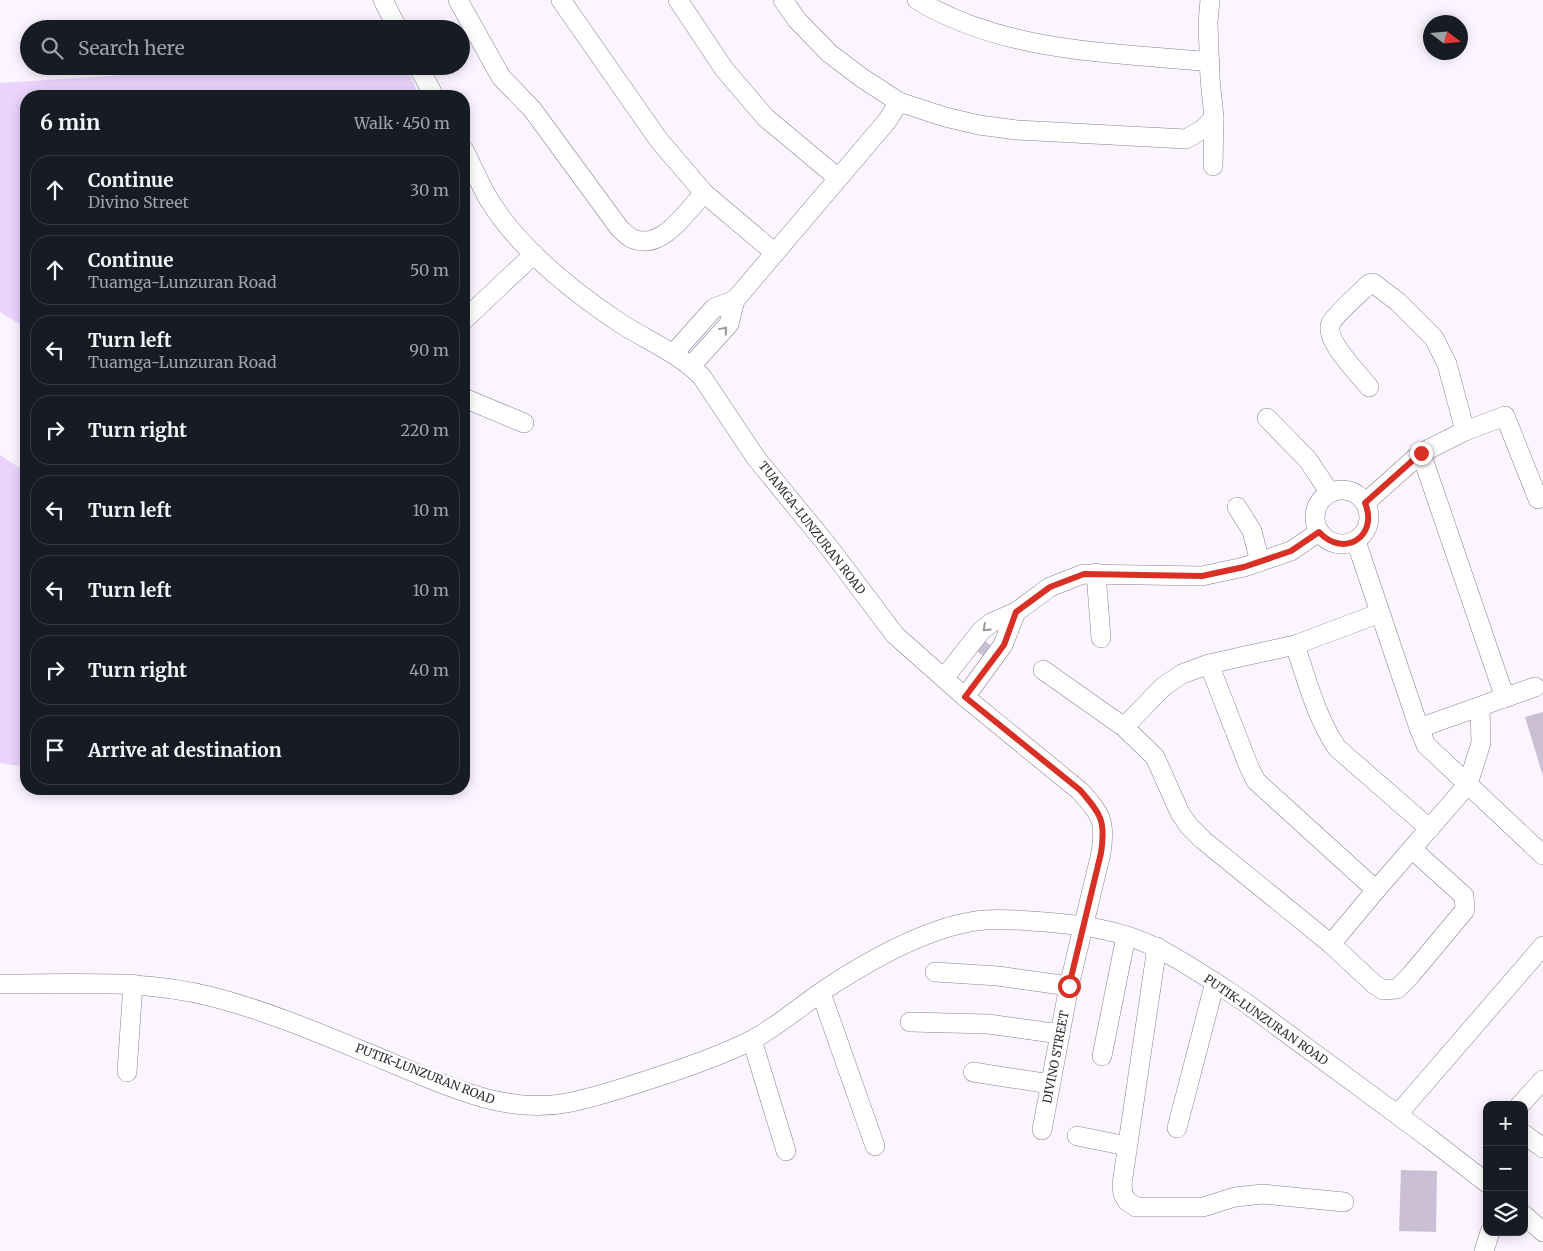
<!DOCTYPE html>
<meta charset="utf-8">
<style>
body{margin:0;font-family:Merriweather,serif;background:#20242c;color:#f1f3f6}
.controls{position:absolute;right:15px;bottom:15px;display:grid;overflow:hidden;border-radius:10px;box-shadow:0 2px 12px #0003}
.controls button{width:45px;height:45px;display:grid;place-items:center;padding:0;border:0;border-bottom:1px solid #363941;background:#171b24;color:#f1f3f6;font:25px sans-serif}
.compass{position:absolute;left:1423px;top:15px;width:45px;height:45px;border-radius:50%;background:#171b24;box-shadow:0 2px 12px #0003;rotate:106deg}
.stop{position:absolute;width:15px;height:15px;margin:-11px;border:4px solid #d93025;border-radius:50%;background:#fff}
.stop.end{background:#d93025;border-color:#fff;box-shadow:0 1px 5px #0008}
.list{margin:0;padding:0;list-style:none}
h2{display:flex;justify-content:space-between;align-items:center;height:65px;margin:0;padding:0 20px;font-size:21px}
h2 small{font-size:16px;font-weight:400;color:#9ea1a6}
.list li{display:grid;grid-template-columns:32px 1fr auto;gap:15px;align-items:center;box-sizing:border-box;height:70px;margin:0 10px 10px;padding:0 10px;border:1px solid #363941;border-radius:20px}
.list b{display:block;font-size:19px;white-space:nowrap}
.list p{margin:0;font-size:16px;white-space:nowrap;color:#9ea1a6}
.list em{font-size:16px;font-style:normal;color:#9ea1a6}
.icon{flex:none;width:28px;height:28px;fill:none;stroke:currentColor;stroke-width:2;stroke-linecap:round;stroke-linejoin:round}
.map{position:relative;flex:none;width:1543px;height:1251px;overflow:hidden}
.search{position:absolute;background:#171b24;box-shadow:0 2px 12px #0003;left:20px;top:20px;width:450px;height:55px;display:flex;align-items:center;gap:12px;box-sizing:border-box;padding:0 18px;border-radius:28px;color:#9ea1a6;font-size:19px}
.panel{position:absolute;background:#171b24;box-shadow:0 2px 12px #0003;left:20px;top:90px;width:450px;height:705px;border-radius:20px}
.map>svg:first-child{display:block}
.green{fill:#ead4fc}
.building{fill:#cbbfd6}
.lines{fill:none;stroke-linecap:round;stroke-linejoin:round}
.minor-casing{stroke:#8a7f94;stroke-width:20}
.minor{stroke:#fff;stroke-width:19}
.oneway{stroke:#98969a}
.route{stroke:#d93025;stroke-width:6}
.labels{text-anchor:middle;stroke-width:5;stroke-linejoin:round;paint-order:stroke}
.street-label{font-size:12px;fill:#312c35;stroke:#fff}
</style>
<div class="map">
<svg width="1543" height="1251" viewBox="0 0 1543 1251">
<rect width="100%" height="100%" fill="#faf5fe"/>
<g class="green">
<path d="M269 66H406L419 96H26V328L0 312V83Z"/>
<path d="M0 455 26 472V767L0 763Z"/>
</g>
<g class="building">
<path d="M983 639 992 647 984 657 975 649Z"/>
<path d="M1543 712V776L1525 717Z"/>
<path d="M1401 1170 1437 1171 1436 1232 1399 1231Z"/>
</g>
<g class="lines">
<defs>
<g id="minor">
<path d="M383 0 398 29"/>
<path d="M458 0 501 77 532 109 620 229C624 232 628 237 633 239 662 251 687 211 704 193"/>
<path d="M561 0 658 139 704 193 775 253"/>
<path d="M678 0 724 69 766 118 838 178"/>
<path d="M783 0 797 20 829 53 862 78 899 102 945 117 979 125 1017 130 1186 139 1203 129 1214 118"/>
<path d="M917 0C1006 53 1110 52 1210 62"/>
<path d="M1210 0 1208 23 1210 79 1214 118 1213 166"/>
<path d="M418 66 434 96"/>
<path d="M464 150C472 166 479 182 488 198 518 248 572 291 620 323 648 341 679 353 702 377L756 458 828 546 895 635 965 697 1080 791C1101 814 1106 821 1101 853L1069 986 1042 1130"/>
<path d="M735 300 887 121 899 102"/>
<path d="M464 320 534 254"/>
<path d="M674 353 714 308 735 300 729 324 691 366"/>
<path d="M1369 387C1359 374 1323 339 1331 323 1335 315 1361 292 1369 284L1373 283 1398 302 1434 338 1447 364 1465 431"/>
<path d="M464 398 524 423"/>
<path d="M1267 418 1308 460 1330 493"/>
<path d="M1421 453 1505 698"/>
<circle cx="1342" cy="517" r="27"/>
<path d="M1365 503 1421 453 1465 431 1505 416 1538 499"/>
<path d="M1237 507 1252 531 1260 562"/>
<path d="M1356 541 1419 728 1426 745 1543 855"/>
<path d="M1096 573 1101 638"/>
<path d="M1295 645C1307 680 1316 717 1337 748L1430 829"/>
<path d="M1209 664 1249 767 1256 781 1376 890"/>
<path d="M1043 670 1124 727 1155 757 1180 813 1189 826 1203 840 1331 944 1374 984 1383 990 1397 989 1410 976 1465 910 1464 896 1412 849"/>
<path d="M944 678 981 631 991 623 1016 612 1050 587 1083 574 1202 576 1244 567 1291 551 1319 532"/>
<path d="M965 697 1003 645 1016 612"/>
<path d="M1124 727 1164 686 1182 674 1209 664 1295 645 1380 613"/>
<path d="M1419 728 1535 687"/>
<path d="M1331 944 1376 890 1468 784 1481 743 1480 707"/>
<path d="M1157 947 1122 1184 1123 1194 1127 1201 1136 1207H1203L1235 1197 1263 1194 1344 1202"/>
<path d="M935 972 998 976 1069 986"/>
<path d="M0 984C71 984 143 979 213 997 271 1012 326 1036 382 1059 441 1083 502 1115 567 1103 597 1097 627 1087 657 1077 688 1067 720 1056 750 1041 777 1027 802 1005 827 988 870 960 933 924 985 920 1005 918 1025 921 1045 922 1083 925 1120 930 1155 947 1186 962 1217 984 1246 1003L1429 1138 1487 1183"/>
<path d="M821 993 875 1146"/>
<path d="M910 1022 988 1024 1060 1034"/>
<path d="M752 1040 786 1151"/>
<path d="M1102 1056 1126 936"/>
<path d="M127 1072 133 984"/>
<path d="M973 1072 1050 1084"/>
<path d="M1520 1105 1543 1080"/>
<path d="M1398 1114 1543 946"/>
<path d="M1177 1128 1215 982"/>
<path d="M1524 1134 1543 1148"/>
<path d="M1077 1136 1127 1146"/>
<path d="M1524 1215 1543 1232"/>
<path d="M1484 1251 1490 1232"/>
</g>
</defs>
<use href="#minor" class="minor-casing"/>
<use href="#minor" class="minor"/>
</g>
<defs><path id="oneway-chevron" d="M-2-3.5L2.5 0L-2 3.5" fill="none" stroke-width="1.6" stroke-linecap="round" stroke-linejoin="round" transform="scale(1.25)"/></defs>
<g class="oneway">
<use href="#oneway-chevron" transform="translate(724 330) rotate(-50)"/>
<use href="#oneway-chevron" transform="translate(986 628) rotate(137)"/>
</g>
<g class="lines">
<path class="route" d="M1069 986 1101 853C1106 821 1101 814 1080 790L965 697 1004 645 1016 612 1050 587 1084 574 1202 576 1244 567 1291 551 1319 532C1344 559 1379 536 1365 503L1421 453"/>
</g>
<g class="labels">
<g class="street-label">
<text transform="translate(812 528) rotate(52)" y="4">TUAMGA-LUNZURAN ROAD</text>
<text transform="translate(1266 1020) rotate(35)" y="4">PUTIK-LUNZURAN ROAD</text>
<text transform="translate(1056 1057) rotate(-79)" y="4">DIVINO STREET</text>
<text transform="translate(425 1074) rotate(21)" y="4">PUTIK-LUNZURAN ROAD</text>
</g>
</g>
</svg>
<div class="controls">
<button>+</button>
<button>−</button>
<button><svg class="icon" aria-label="layers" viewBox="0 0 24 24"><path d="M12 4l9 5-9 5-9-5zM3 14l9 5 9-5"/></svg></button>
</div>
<svg class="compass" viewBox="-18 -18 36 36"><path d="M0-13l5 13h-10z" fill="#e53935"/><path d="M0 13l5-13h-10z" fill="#9ea1a6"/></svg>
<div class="stop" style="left:1069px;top:986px"></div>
<div class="stop end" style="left:1421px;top:453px"></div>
<div class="search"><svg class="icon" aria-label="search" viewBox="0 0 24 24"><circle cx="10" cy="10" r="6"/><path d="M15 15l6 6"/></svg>Search here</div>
<section class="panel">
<h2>6 min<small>Walk · 450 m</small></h2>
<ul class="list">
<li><svg class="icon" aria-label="ahead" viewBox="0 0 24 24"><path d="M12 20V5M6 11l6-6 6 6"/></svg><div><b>Continue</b><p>Divino Street</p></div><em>30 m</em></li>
<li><svg class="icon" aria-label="ahead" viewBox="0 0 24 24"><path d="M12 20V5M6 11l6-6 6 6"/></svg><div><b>Continue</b><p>Tuamga-Lunzuran Road</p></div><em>50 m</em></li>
<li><svg class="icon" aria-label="left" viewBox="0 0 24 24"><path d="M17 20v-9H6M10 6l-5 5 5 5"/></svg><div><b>Turn left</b><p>Tuamga-Lunzuran Road</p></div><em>90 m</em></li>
<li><svg class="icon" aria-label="right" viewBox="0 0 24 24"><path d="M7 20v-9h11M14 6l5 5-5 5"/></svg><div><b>Turn right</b></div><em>220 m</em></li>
<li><svg class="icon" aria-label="left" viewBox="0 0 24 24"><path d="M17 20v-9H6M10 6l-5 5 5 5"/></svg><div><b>Turn left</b></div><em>10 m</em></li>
<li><svg class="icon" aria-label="left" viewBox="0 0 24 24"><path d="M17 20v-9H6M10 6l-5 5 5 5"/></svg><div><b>Turn left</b></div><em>10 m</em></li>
<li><svg class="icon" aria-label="right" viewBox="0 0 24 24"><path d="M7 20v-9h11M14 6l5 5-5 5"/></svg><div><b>Turn right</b></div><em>40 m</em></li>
<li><svg class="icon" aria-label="arrive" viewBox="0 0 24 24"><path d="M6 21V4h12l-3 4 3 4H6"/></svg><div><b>Arrive at destination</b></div></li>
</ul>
</section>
</div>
